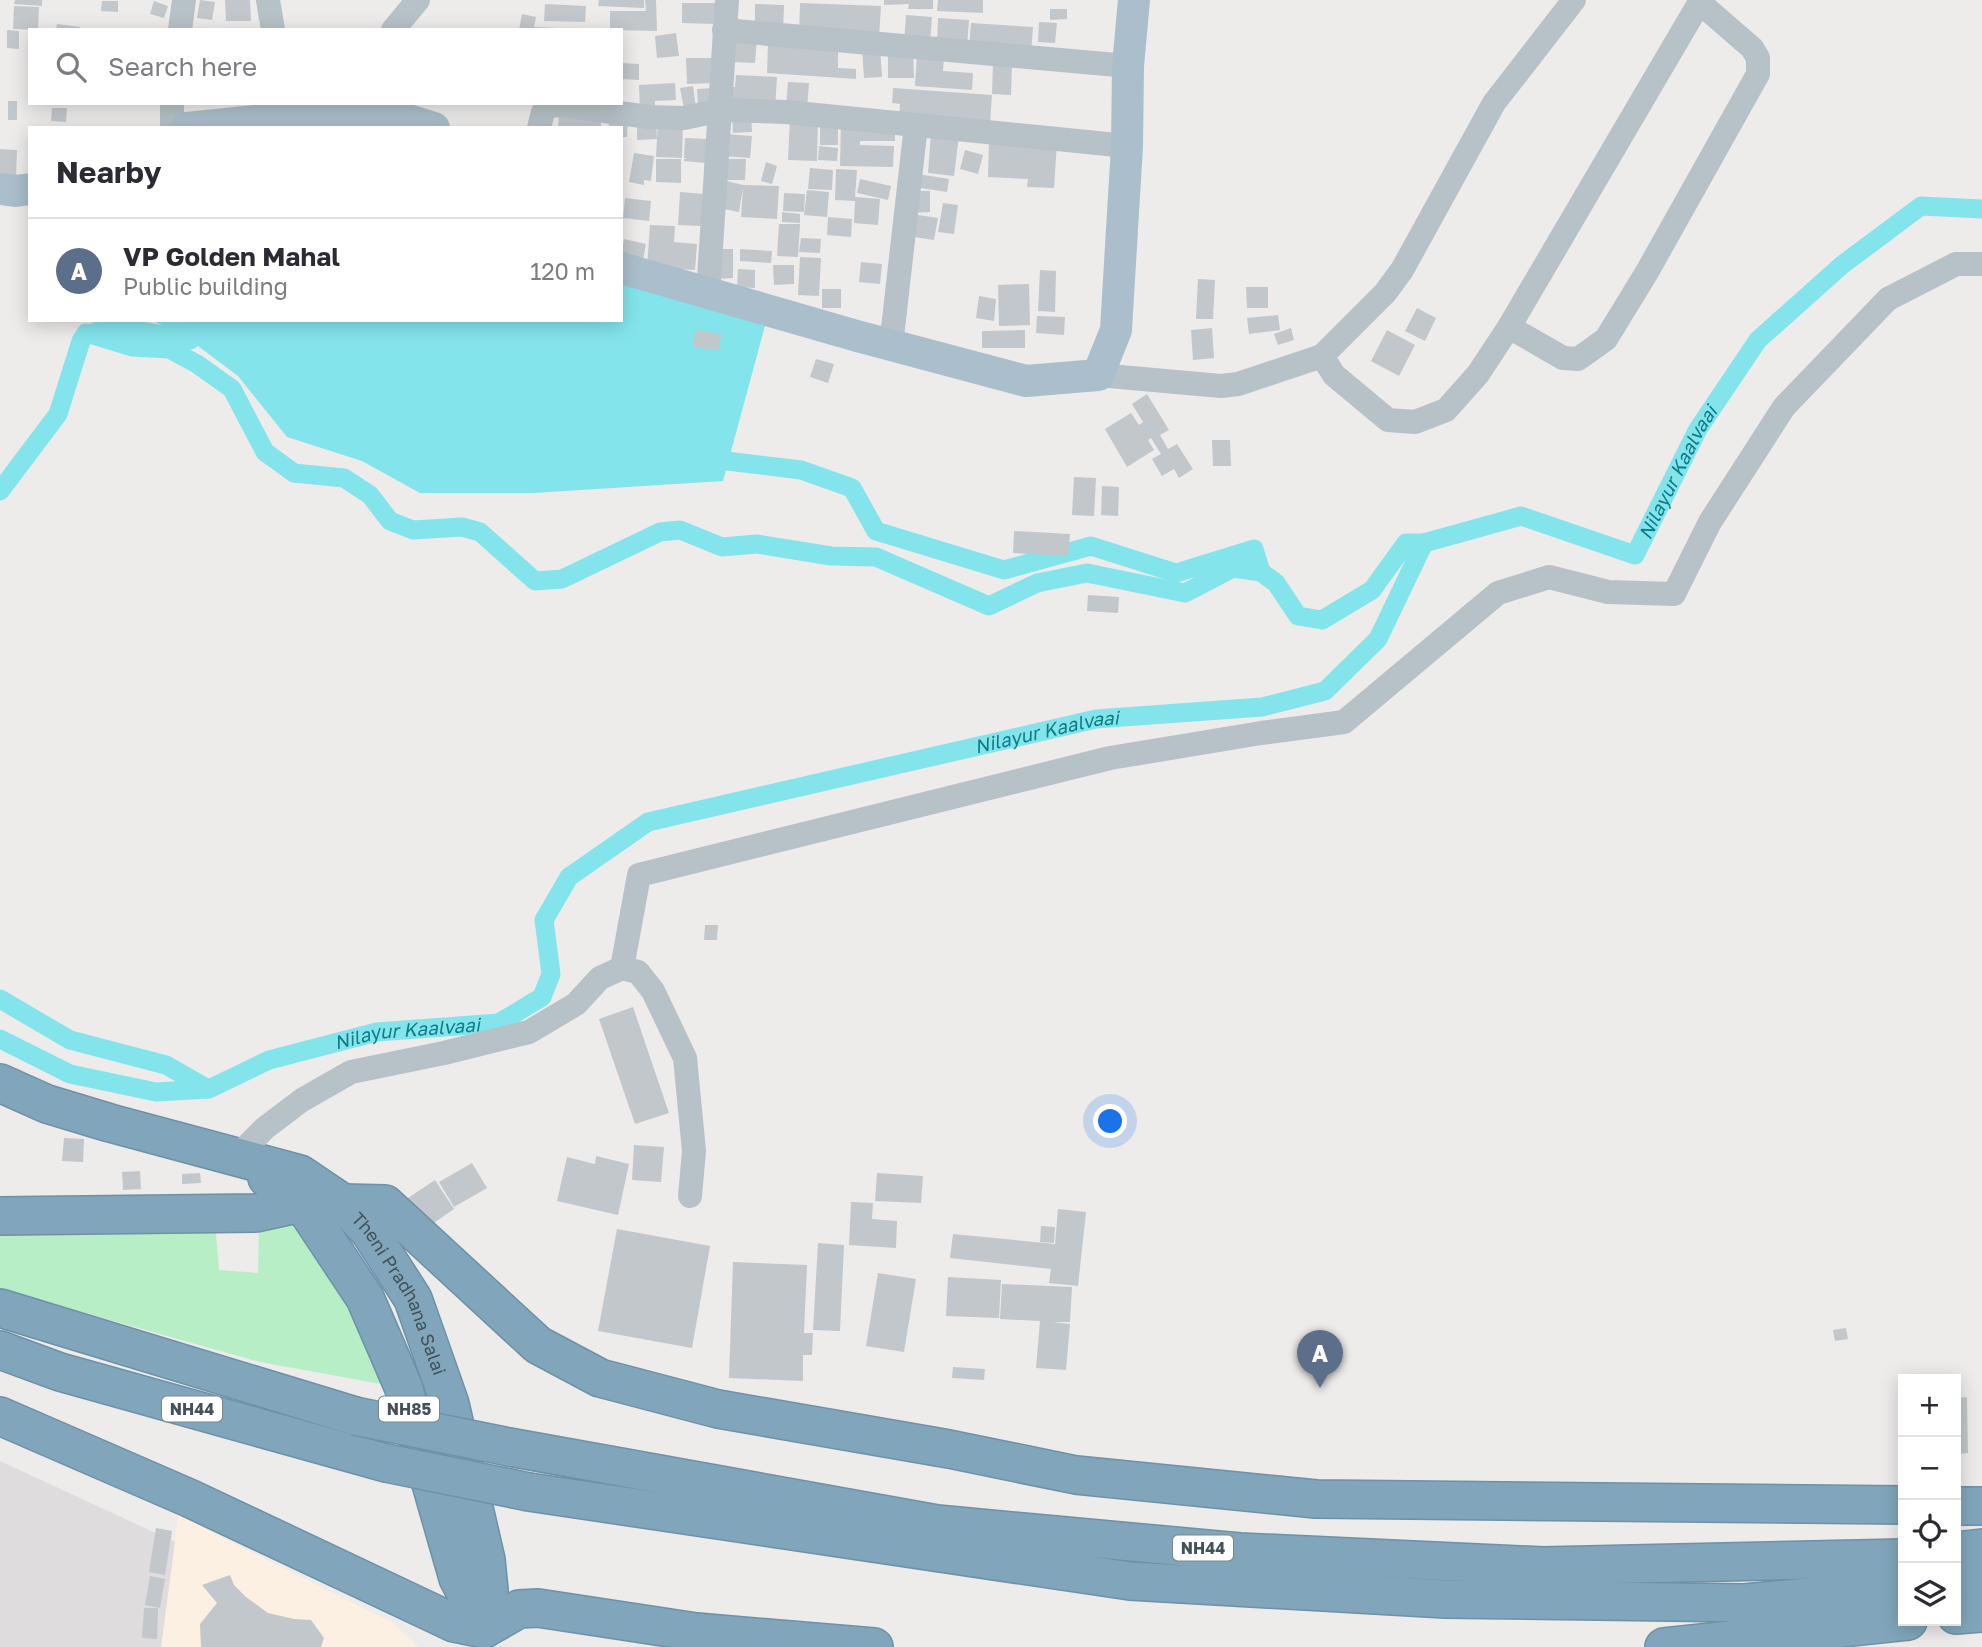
<!DOCTYPE html>
<meta charset="utf-8">
<style>
body{margin:0;font-family:"Golos Text",sans-serif;background:#f7f7f7;color:#2b2b33}
.controls{position:absolute;right:21px;bottom:21px;display:grid;overflow:hidden;border-radius:0px;box-shadow:0 4px 18px #0003}
.controls button{width:63px;height:63px;display:grid;place-items:center;padding:0;border:0;border-bottom:2px solid #e1e1e2;background:#fff;color:#2b2b33;font:35px sans-serif}
.you{position:absolute;left:1111px;top:1122px;width:24px;height:24px;margin:-18px;border:5px solid #fff;border-radius:50%;background:#1a73e8;box-shadow:0 0 0 10px #1a73e833}
.badge{display:grid;place-items:center;width:46px;height:46px;border-radius:50%;background:#0f766e;color:#fff;font-size:23px;font-weight:700}
.pin{position:absolute;translate:-50% -58px;filter:drop-shadow(0 2px 4px #0008)}
.pin::after{content:'';position:absolute;top:37px;width:24px;height:21px;background:inherit;clip-path:polygon(0 0,100% 0,50% 100%)}
.list{margin:0;padding:0;list-style:none}
h2{display:flex;justify-content:space-between;align-items:center;height:91px;margin:0;padding:0 28px;font-size:30px}
h2 small{font-size:23px;font-weight:400;color:#7c7c81}
.list li{display:grid;grid-template-columns:46px 1fr auto;gap:21px;align-items:center;box-sizing:border-box;height:105px;padding:0 28px;border-top:2px solid #e1e1e2}
.list b{display:block;font-size:26px;white-space:nowrap}
.list p{margin:0;font-size:23px;white-space:nowrap;color:#7c7c81}
.list em{font-size:23px;font-style:normal;color:#7c7c81}
.icon{flex:none;width:38px;height:38px;fill:none;stroke:currentColor;stroke-width:2;stroke-linecap:round;stroke-linejoin:round}
.map{position:relative;flex:none;width:1982px;height:1647px;overflow:hidden}
.search{position:absolute;background:#fff;box-shadow:0 4px 18px #0003;left:28px;top:28px;width:595px;height:77px;display:flex;align-items:center;gap:18px;box-sizing:border-box;padding:0 24px;border-radius:0px;color:#7c7c81;font-size:26px}
.panel{position:absolute;background:#fff;box-shadow:0 4px 18px #0003;left:28px;top:126px;width:595px;height:196px;border-radius:0px}
.map>svg:first-child{display:block}
.commercial{fill:#fbf0e2}
.education{fill:#dfdcdd}
.green{fill:#b7eec5}
.water{fill:#83e4ec}
.lines{fill:none;stroke-linecap:round;stroke-linejoin:round}
.canal{stroke:#83e4ec;stroke-width:19}
.building{fill:#c2c7cb}
.highway-casing{stroke:#6d91a7;stroke-width:40}
.minor{stroke:#b6c2c8;stroke-width:24}
.major{stroke:#aabfcb;stroke-width:32}
.highway{stroke:#81a6bb;stroke-width:37}
.highway-bridge-casing{stroke:#6d91a7;stroke-width:40;stroke-linecap:butt}
.highway-bridge{stroke:#81a6bb;stroke-width:37}
.labels{text-anchor:middle;stroke-width:5;stroke-linejoin:round;paint-order:stroke}
.shield{fill:#fff;stroke:#7c858a;stroke-width:2}
.shield-label{font-size:16px;font-weight:bold;fill:#445158}
.street-label{font-size:18px;fill:#445158;stroke:#fff}
.water-label{font-size:19px;font-style:italic;fill:#0c7e87;stroke:#fff}
</style>
<div class="map">
<svg width="1982" height="1647" viewBox="0 0 1982 1647">
<rect width="100%" height="100%" fill="#eeebeb"/>
<path class="commercial" d="M178 1515 393 1623 418 1647H161Z"/>
<path class="education" d="M0 1461 175 1542 161 1647H0Z"/>
<path class="green" d="M259 1217 301 1225 356 1301 392 1386 260 1362 0 1289V1223L215 1222 219 1270 258 1273Z"/>
<path class="water" d="M621 278 766 322 723 481 534 493H420L362 461 287 437 238 376 190 340 152 320H621Z"/>
<g class="lines">
<g class="canal">
<path d="M95 332 125 328 190 340 199 320"/>
<path d="M702 458 801 470 852 488 876 531 1004 570 1091 546 1176 573 1254 549 1261 572"/>
<path d="M0 491 58 414 81 341 86 333 132 347 169 349 197 364 232 389 265 452 294 473 344 478 370 495 390 521 413 530 462 527 480 532 535 581 562 579 660 532 680 530 722 547 757 544 831 556 876 557 989 606 1037 583 1087 573 1185 593 1233 568 1261 572 1276 583 1298 616 1322 620 1372 590 1406 543H1424"/>
<path d="M0 999 70 1040 166 1065 208 1089"/>
<path id="s1" d="M0 1039 70 1074 156 1092 209 1089 269 1060 377 1032 499 1023 542 997 551 974 544 920 569 877 648 822 1096 719 1262 707 1325 691 1378 639 1424 543 1521 516 1635 555 1698 429 1758 340 1842 265 1921 206 1982 209"/>
</g>
</g>
<g class="building">
<path d="M15 0H42V6L14 4Z"/>
<path d="M200 0 215 2 212 20 197 18Z"/>
<path d="M225 0H250L251 21H226Z"/>
<path d="M599 0H644V8L598 6Z"/>
<path d="M645 0H656L657 31 610 30V11H646Z"/>
<path d="M884 0H933V9H908L909 4 884 5Z"/>
<path d="M938 0H983V13L937 11Z"/>
<path d="M102 1H118V12L101 11Z"/>
<path d="M154 1 168 6 164 18 150 14Z"/>
<path d="M682 3H717L716 24 682 23Z"/>
<path d="M800 3 881 6 879 38 799 35Z"/>
<path d="M545 4 586 6 585 22 544 21Z"/>
<path d="M755 4 784 5 783 31 755 30Z"/>
<path d="M14 6 39 7 38 30 13 29Z"/>
<path d="M1050 9H1067V19L1050 20Z"/>
<path d="M522 14 536 17 534 27 558 28V30H519Z"/>
<path d="M906 15 932 17 930 44 904 42Z"/>
<path d="M938 18 969 20 967 47 937 45Z"/>
<path d="M1039 22 1057 23 1055 43 1038 42Z"/>
<path d="M971 23 1033 27 1031 53 969 49Z"/>
<path d="M57 24 80 27V30H56Z"/>
<path d="M7 30 19 31V49L7 48Z"/>
<path d="M676 33 679 56 657 58 655 36Z"/>
<path d="M734 35 757 37 755 63 732 62Z"/>
<path d="M768 43 838 46V68L856 69V79L767 73Z"/>
<path d="M880 47 882 77 864 78 862 48Z"/>
<path d="M913 49 914 78H888V50Z"/>
<path d="M917 54 944 56 943 71 973 73 972 90 915 86Z"/>
<path d="M686 58H716V83L687 84Z"/>
<path d="M993 62 1012 63 1011 95 992 94Z"/>
<path d="M621 63 639 64V80L621 79Z"/>
<path d="M736 75 777 77 775 108 730 105 731 87H735Z"/>
<path d="M788 82 809 83 807 109 786 108Z"/>
<path d="M675 83 676 100 655 101V111L640 112 639 85Z"/>
<path d="M693 86 696 108 684 109 680 88Z"/>
<path d="M713 88 714 109H698L697 89Z"/>
<path d="M893 88 992 95 990 124 899 118 900 104 892 103Z"/>
<rect x="8" y="101" width="9" height="19"/>
<path d="M52 108H67L66 122 51 121Z"/>
<path d="M559 111 601 114V128H558Z"/>
<path d="M751 113 752 132 733 133 732 115Z"/>
<path d="M790 118 818 119 817 161 788 160Z"/>
<path d="M609 119 628 120 627 137H621V128H609Z"/>
<path d="M656 120 657 139 637 140V121Z"/>
<path d="M658 122 683 123 682 158 656 157Z"/>
<rect x="820" y="122" width="18" height="23"/>
<path d="M841 123 895 125V141H860V145L894 146 893 167 840 166Z"/>
<path d="M931 132 959 136 954 176 928 173Z"/>
<path d="M725 134 752 136 750 158 724 156Z"/>
<path d="M685 138 708 139 706 163 684 161V159H687L684 158Z"/>
<path d="M989 140 1057 143 1054 188 1027 187 1028 179 988 177Z"/>
<path d="M819 146 838 148 837 161 818 160Z"/>
<path d="M0 149 17 150 16 179H0Z"/>
<path d="M965 150 983 155 978 174 960 169Z"/>
<path d="M634 153 654 156 651 181 644 180V185L629 182Z"/>
<path d="M656 159H681V183L656 182Z"/>
<path d="M725 159H746L745 180H724Z"/>
<path d="M766 162 777 166 772 184 761 181Z"/>
<path d="M810 168 833 170 832 190 808 189Z"/>
<path d="M836 169 857 170 855 197 880 199 878 225 854 223 855 201 835 200Z"/>
<path d="M918 174 949 179 947 192 915 187Z"/>
<path d="M860 179 891 186 888 200 857 193Z"/>
<path d="M723 180 743 185 779 186 777 219 741 217 743 187 739 212 718 208Z"/>
<path d="M807 190 829 192 827 217 804 215Z"/>
<path d="M911 191H930V212L911 213Z"/>
<path d="M680 192 703 194 701 226 678 225Z"/>
<path d="M784 193 805 194 804 212 783 211Z"/>
<path d="M625 198 651 201 649 221 623 218Z"/>
<path d="M943 203 958 205 954 234 938 232Z"/>
<path d="M782 212 800 214V223L782 222Z"/>
<path d="M912 214 938 218 934 240 908 236Z"/>
<path d="M828 217 852 219 851 237 827 235Z"/>
<path d="M779 224H800L798 257 777 256Z"/>
<path d="M650 225 675 226 674 242 697 244 695 270 647 267Z"/>
<path d="M801 238 821 239 820 253 799 252Z"/>
<path d="M624 239 646 244 643 260 621 256Z"/>
<path d="M716 249H733V278L717 279Z"/>
<path d="M740 249 772 251 771 263 740 261Z"/>
<path d="M800 257 821 258 819 296 798 295Z"/>
<path d="M861 262 882 264 880 284 859 282Z"/>
<path d="M773 265H794V284L774 285Z"/>
<path d="M738 269 755 270V288L737 287Z"/>
<path d="M1040 270 1056 271 1055 312 1038 311Z"/>
<path d="M1198 279 1215 280 1213 319H1196Z"/>
<path d="M1029 284 1030 325 999 326 998 285Z"/>
<path d="M1246 287H1268V308H1247Z"/>
<rect x="822" y="289" width="19" height="19"/>
<path d="M979 296 996 299 994 321 976 318Z"/>
<path d="M1417 308 1436 318 1425 341 1405 331Z"/>
<path d="M1278 315 1280 330 1249 334 1247 318Z"/>
<path d="M1037 316 1065 317 1064 335 1036 333Z"/>
<path d="M1212 328 1214 358 1193 360 1191 330Z"/>
<path d="M1291 328 1294 340 1278 345 1274 334Z"/>
<path d="M695 330 721 334 719 350 693 347Z"/>
<path d="M1025 330V348H982V331Z"/>
<path d="M1387 330 1415 345 1399 376 1371 361Z"/>
<path d="M816 359 834 364 828 383 810 377Z"/>
<path d="M1147 394 1169 430 1160 435 1168 449 1177 444 1193 469 1179 478 1174 469 1162 476 1152 459 1161 454 1151 438 1148 440 1154 450 1127 467 1105 429 1131 413 1139 425 1143 422 1132 404Z"/>
<path d="M1212 440H1230L1231 466H1213Z"/>
<path d="M1074 477 1096 478 1094 516 1072 515Z"/>
<path d="M1102 486 1119 487 1118 516 1101 515Z"/>
<path d="M1014 531 1070 534 1068 556 1013 553Z"/>
<path d="M1088 595 1119 597 1118 613 1087 611Z"/>
<path d="M705 925H718L717 940H704Z"/>
<path d="M633 1007 669 1113 635 1124 599 1019Z"/>
<path d="M64 1138 84 1139 83 1162 62 1161Z"/>
<path d="M634 1145 664 1147 661 1182 632 1180Z"/>
<path d="M596 1156 629 1164 618 1215 557 1201 567 1157 595 1164Z"/>
<path d="M472 1163 487 1188 454 1207 439 1182Z"/>
<path d="M140 1171 141 1189 123 1190 122 1172Z"/>
<path d="M200 1173 201 1183 182 1184V1174Z"/>
<path d="M877 1173 923 1176 921 1203 875 1201Z"/>
<path d="M435 1180 454 1209 422 1231 402 1202Z"/>
<path d="M851 1202 873 1203 872 1219 897 1221 896 1248 849 1245Z"/>
<path d="M1058 1209 1086 1212 1078 1286 1049 1283 1051 1269 950 1258 953 1234 1055 1244Z"/>
<path d="M1041 1226 1055 1227 1054 1243 1040 1242Z"/>
<path d="M617 1229 710 1246 692 1348 598 1331Z"/>
<path d="M818 1243 844 1245 840 1331 813 1330Z"/>
<path d="M733 1262 807 1265 804 1333H813L812 1355H803V1381L729 1378Z"/>
<path d="M878 1273 916 1279 904 1352 866 1346Z"/>
<path d="M948 1277 1001 1280 999 1318 946 1316Z"/>
<path d="M1002 1284 1072 1287 1070 1322H1053L1070 1324 1066 1370 1036 1368 1040 1321 1000 1319Z"/>
<path d="M1846 1328 1848 1339 1835 1341 1833 1330Z"/>
<path d="M953 1367 985 1369 984 1380 952 1378Z"/>
<path d="M1967 1397 1968 1453 1956 1454V1398Z"/>
<path d="M156 1528 172 1531 165 1575 149 1572Z"/>
<path d="M230 1575 234 1585 246 1597 268 1613 294 1619 311 1620 324 1638 321 1647H201L200 1624 217 1603 202 1585Z"/>
<path d="M150 1576 165 1579 160 1608 145 1605Z"/>
<path d="M144 1608H158L157 1639 142 1638Z"/>
</g>
<g class="lines">
<defs>
<g id="highway">
<path id="s2" d="M0 1083 47 1104 110 1123 300 1174 343 1203 370 1232 413 1299 450 1404 486 1560 489 1590 484 1629"/>
<path d="M267 1178 302 1203 365 1298 403 1386 458 1578 484 1628"/>
<path d="M343 1203 385 1204 538 1345 600 1378 718 1409 949 1449 1076 1475 1316 1499 1903 1505"/>
<path d="M0 1216 256 1213 302 1203"/>
<path d="M0 1308 355 1416"/>
<path d="M0 1350 60 1372 386 1463"/>
<path d="M0 1416 189 1498 454 1623 484 1629 519 1609 538 1608 696 1632 874 1647"/>
<path d="M509 1447 937 1524 1240 1552 1543 1566 1903 1558"/>
<path d="M529 1492 1130 1581 1445 1599 1745 1603 1903 1588"/>
<path d="M1956 1506H1982"/>
<path d="M1956 1551 1982 1548"/>
<path d="M1956 1583 1982 1581"/>
<path d="M1956 1615 1982 1613"/>
<path d="M1664 1647 1908 1621"/>
</g>
</defs>
<use href="#highway" class="highway-casing"/>
<g class="minor">
<path d="M268 0 273 30"/>
<path d="M180 30 184 0"/>
<path d="M393 30 418 0"/>
<path d="M724 30 1128 66"/>
<path d="M172 103V128"/>
<path d="M539 128 543 112 550 106 560 105 649 117 684 118 722 110 786 112 1127 146"/>
<path d="M708 294 727 0"/>
<path d="M1509 327 1563 358 1578 359 1606 339 1647 272 1758 74V58L1752 48 1700 3"/>
<path d="M891 346 916 125"/>
<path d="M1322 356 1334 375 1388 420 1415 422 1446 410 1478 374 1509 327 1701 0"/>
<path d="M1098 375 1221 386 1238 384 1322 356 1385 293 1402 270 1494 103 1574 0"/>
<path d="M622 968 639 875 1110 758 1261 733 1344 722 1498 593 1549 577 1608 592 1674 594 1710 522 1784 407 1888 299 1956 264H1982"/>
<path d="M236 1157 265 1128 302 1100 351 1072 444 1053 529 1032 576 1004 600 978 622 968 638 972 653 991 685 1058 694 1151 690 1196"/>
</g>
<g class="major">
<path d="M187 128 314 115 402 118 434 128"/>
<path d="M0 189 16 191 30 189"/>
<path d="M621 268 857 336 1026 381 1098 375 1116 330 1127 146 1128 66 1134 0"/>
</g>
<use href="#highway" class="highway"/>
<defs>
<g id="highway-bridge">
<path d="M355 1416 509 1447"/>
<path d="M386 1463 529 1492"/>
</g>
</defs>
<use href="#highway-bridge" class="highway-bridge-casing"/>
<use href="#highway-bridge" class="highway-bridge"/>
</g>
<g class="labels">
<g class="shield">
<rect x="162" y="1396.5" width="60" height="25" rx="5"/>
<rect x="379" y="1396.5" width="60" height="25" rx="5"/>
<rect x="1173" y="1535.5" width="60" height="25" rx="5"/>
</g>
<g class="shield-label">
<text x="192" y="1415">NH44</text>
<text x="409" y="1415">NH85</text>
<text x="1203" y="1554">NH44</text>
</g>
<g class="street-label">
<text dy="6" stroke="none"><textPath href="#s2" startOffset="474">Theni Pradhana Salai</textPath></text>
</g>
<g class="water-label">
<text dy="7" stroke="none"><textPath href="#s1" startOffset="1981">Nilayur Kaalvaai</textPath></text>
<text dy="7" stroke="none"><textPath href="#s1" startOffset="1204">Nilayur Kaalvaai</textPath></text>
<text dy="7" stroke="none"><textPath href="#s1" startOffset="427">Nilayur Kaalvaai</textPath></text>
</g>
</g>
</svg>
<div class="controls">
<button>+</button>
<button>−</button>
<button><svg class="icon" aria-label="locate" viewBox="0 0 24 24"><circle cx="12" cy="12" r="6"/><path d="M12 2v4M12 18v4M2 12h4M18 12h4"/></svg></button>
<button><svg class="icon" aria-label="layers" viewBox="0 0 24 24"><path d="M12 4l9 5-9 5-9-5zM3 14l9 5 9-5"/></svg></button>
</div>
<div class="you"></div>
<div class="pin badge" style="left:1320px;top:1388px;background:#5c6f8a">A</div>
<div class="search"><svg class="icon" aria-label="search" viewBox="0 0 24 24"><circle cx="10" cy="10" r="6"/><path d="M15 15l6 6"/></svg>Search here</div>
<section class="panel">
<h2>Nearby<small></small></h2>
<ul class="list">
<li><span class="badge" style="background:#5c6f8a">A</span><div><b>VP Golden Mahal</b><p>Public building</p></div><em>120 m</em></li>
</ul>
</section>
</div>
